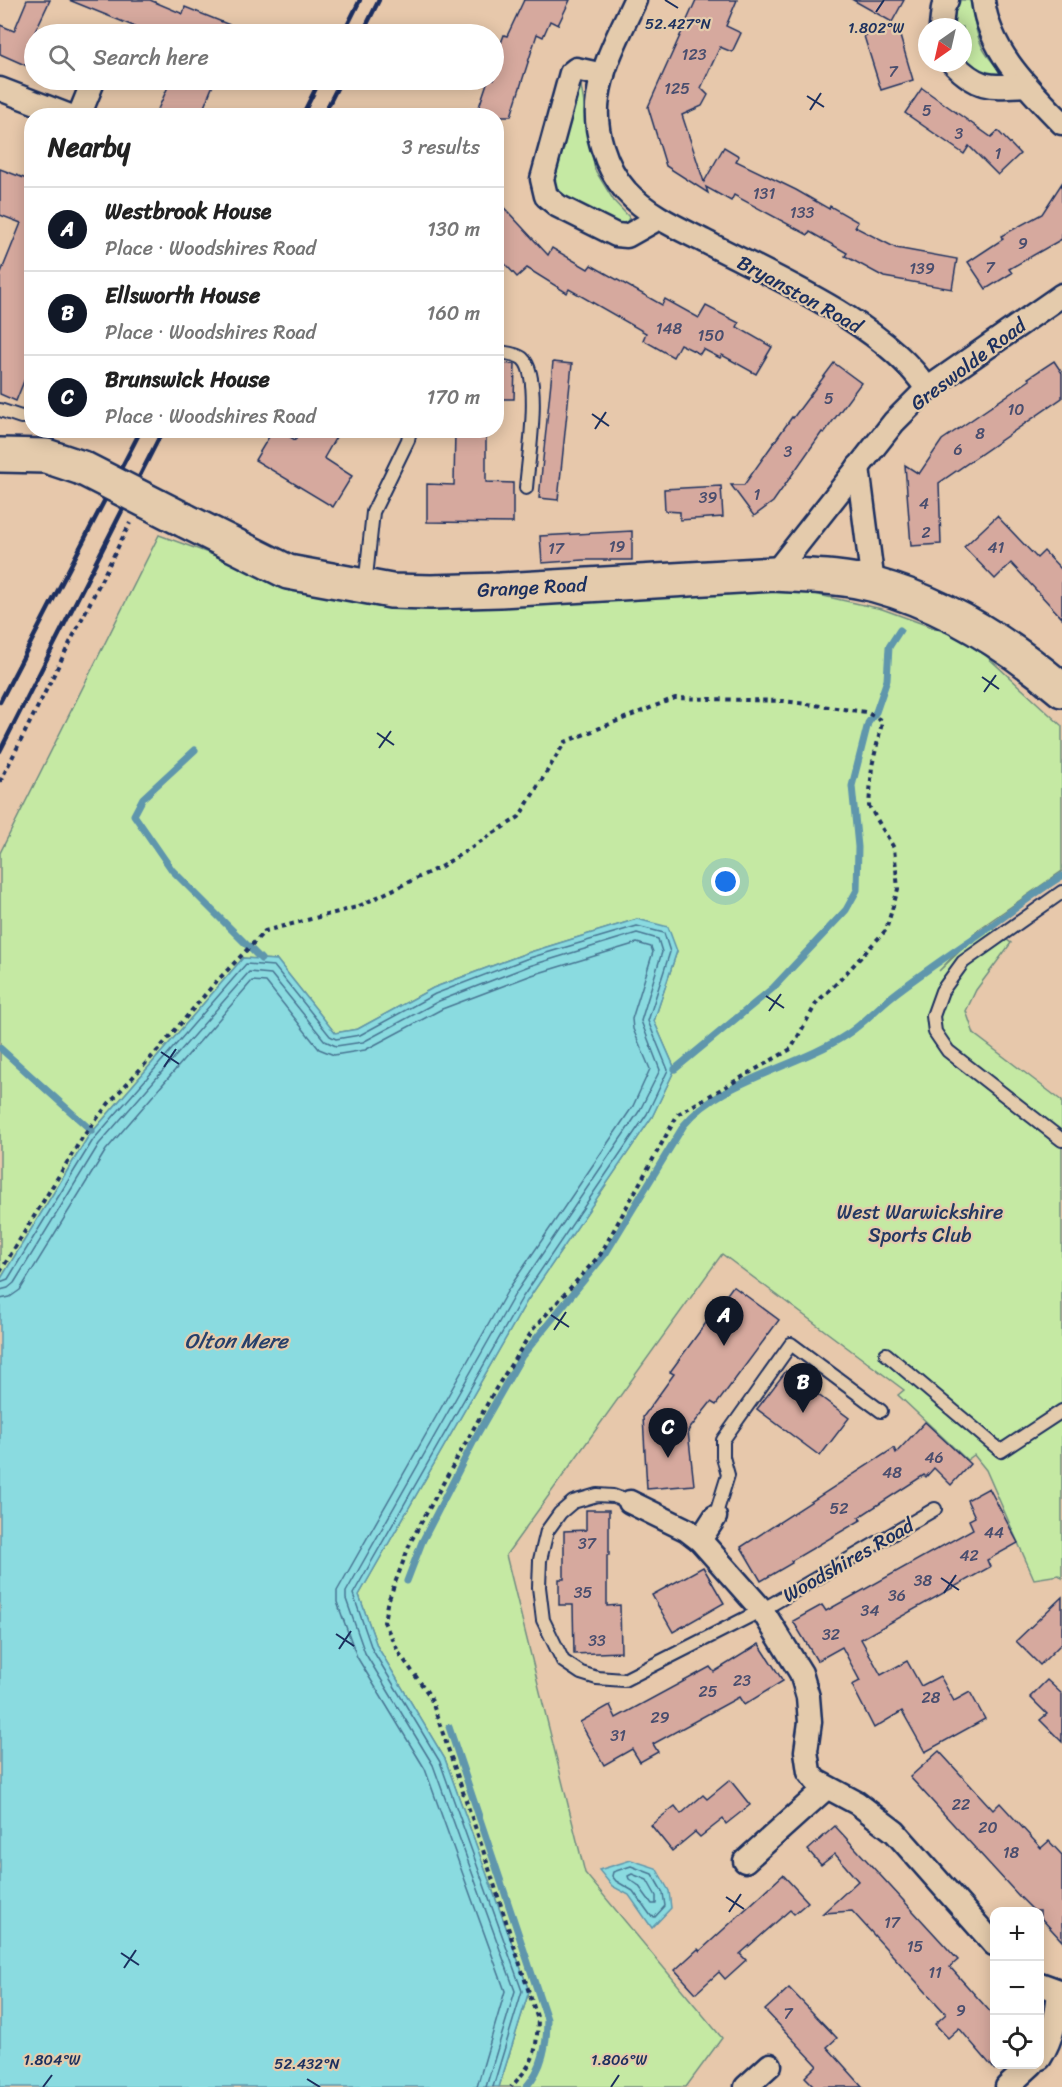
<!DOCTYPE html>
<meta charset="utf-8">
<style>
body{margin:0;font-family:Sriracha,sans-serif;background:#f2f2f2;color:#222}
.controls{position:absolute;right:18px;bottom:18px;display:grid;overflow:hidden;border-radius:12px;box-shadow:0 3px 15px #0003}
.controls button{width:54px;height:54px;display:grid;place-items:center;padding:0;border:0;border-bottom:2px solid #e0e0e0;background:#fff;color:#222;font:30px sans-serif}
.compass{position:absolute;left:918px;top:18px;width:54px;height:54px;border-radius:50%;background:#fff;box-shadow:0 3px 15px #0003;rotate:214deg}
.you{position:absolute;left:726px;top:882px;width:21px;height:21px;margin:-15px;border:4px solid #fff;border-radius:50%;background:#1a73e8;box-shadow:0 0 0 9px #1a73e833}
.badge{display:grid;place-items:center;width:39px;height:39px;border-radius:50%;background:#111827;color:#fff;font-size:20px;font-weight:700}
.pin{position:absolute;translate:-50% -50px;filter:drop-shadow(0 2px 3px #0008)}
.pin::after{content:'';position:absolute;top:32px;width:21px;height:18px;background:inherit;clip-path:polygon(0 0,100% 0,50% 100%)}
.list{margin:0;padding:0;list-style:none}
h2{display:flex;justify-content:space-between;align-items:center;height:78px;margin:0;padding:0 24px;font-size:26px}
h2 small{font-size:20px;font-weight:400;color:#767676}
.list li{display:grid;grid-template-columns:39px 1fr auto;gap:18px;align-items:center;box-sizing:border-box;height:84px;padding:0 24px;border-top:2px solid #e0e0e0}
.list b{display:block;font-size:22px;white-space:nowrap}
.list p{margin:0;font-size:20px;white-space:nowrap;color:#767676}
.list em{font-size:20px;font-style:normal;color:#767676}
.icon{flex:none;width:33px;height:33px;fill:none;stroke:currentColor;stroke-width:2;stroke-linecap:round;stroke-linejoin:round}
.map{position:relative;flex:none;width:1062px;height:2087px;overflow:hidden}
.search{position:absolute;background:#fff;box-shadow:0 3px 15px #0003;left:24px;top:24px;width:480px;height:66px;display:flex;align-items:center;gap:15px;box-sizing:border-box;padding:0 21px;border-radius:33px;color:#767676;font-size:22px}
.panel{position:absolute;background:#fff;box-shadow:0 3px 15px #0003;left:24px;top:108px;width:480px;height:330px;border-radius:24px}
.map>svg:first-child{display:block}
.green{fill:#c5e9a3;stroke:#708c80;stroke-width:1.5}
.water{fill:#8adbe0;stroke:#5e96ac;stroke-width:1.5}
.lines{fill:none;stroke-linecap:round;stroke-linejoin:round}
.shore{stroke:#477492;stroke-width:1.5}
.stream{stroke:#5e96ac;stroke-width:7}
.building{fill:#d6a99e;stroke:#1b2f5e;stroke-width:1.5}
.lane-casing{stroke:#1b2f5e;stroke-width:16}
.street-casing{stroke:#1b2f5e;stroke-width:27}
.secondary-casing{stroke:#1b2f5e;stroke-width:38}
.path{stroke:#1b2f5e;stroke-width:4;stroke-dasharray:4.5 4.5;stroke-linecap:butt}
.lane{stroke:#e4cbac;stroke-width:12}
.street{stroke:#e4cbac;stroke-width:22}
.secondary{stroke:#e4cbac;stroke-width:33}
.rail{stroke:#1b2f5e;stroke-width:4.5}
.secondary-bridge-casing{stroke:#1b2f5e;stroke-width:38;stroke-linecap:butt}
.secondary-bridge{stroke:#e4cbac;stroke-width:33}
.ticks{fill:none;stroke:#1b2f5e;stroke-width:2}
.labels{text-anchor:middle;stroke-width:4.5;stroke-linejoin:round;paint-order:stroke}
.number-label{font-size:16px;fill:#4a4e6e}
.street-label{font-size:20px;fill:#1b2f5e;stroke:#e4cbac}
.park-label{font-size:20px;fill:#243861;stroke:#e4cbac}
.water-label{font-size:21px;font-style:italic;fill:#26406b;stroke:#e4cbac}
.ticks-label{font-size:15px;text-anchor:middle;fill:#1b2f5e;stroke:#e4cbac;stroke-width:4.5;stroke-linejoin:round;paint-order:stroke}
</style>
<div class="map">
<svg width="1062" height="2087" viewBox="0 0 1062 2087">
<rect width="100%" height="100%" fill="#e7c8ab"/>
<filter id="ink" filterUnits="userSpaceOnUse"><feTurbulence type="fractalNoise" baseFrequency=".0167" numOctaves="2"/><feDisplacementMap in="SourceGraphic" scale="12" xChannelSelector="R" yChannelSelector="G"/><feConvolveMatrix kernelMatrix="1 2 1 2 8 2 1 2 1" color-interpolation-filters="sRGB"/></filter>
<g filter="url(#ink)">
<g class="green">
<path d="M957 0H970C974 17 976 40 987 55 992 62 997 65 1000 74L997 79 963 63V27H948Z"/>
<path d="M576 84 581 86 595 170 614 201 629 217 626 226 611 229 549 188Z"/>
<path d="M159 535 274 577 778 586 882 609 970 641 1062 726V871L979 929 939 971 987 925 1011 943 976 990 966 1011 974 1034 1062 1101V1578L1059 1575 1034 1579 986 1470 974 1455 967 1460 898 1395 904 1390 722 1254 506 1555 585 1873 722 2038 686 2087H499L529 1991 445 1759 377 1646 359 1595 527 1301 652 1117 675 1069 654 1021 677 951 637 919 524 954 433 988 358 1029 335 1033 277 960 243 958 88 1137 0 1280V853Z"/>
</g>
<g class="water">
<path d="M637 919 668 927 677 951 654 1021 675 1069 652 1117 527 1301 359 1595 377 1646 445 1759 529 1991 499 2087H0V1280L88 1137 243 958 277 960 335 1033 358 1029 433 988 524 954Z"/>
<path d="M631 1860 656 1868 669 1891 671 1908 652 1928 629 1895 612 1886 599 1870Z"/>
</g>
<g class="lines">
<g class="shore">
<path d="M0 1282 8 1279 93 1140 246 964 274 966 330 1036 336 1039 360 1035 435 994 526 959 637 926 664 933 670 952 648 1021 668 1070 647 1114 522 1298 353 1594 372 1649 440 1762 522 1991 493 2087"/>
<path d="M0 1290 8 1288 14 1283 99 1144 249 972 271 974 325 1041 336 1046 363 1042 439 1001 529 966 637 933 658 939 662 952 641 1021 660 1070 640 1110 515 1294 346 1592V1599L365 1653 433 1765 515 1991 486 2087"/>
<path d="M0 1299 10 1297 20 1290 106 1150 252 981 266 982 319 1049 334 1055 365 1050 442 1009 532 975 637 943 651 947 653 952 632 1019 633 1029 650 1069 633 1106 508 1290 337 1591V1602L357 1657 425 1769 505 1991 477 2087"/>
<path d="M631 1866 652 1874 663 1893 665 1906 655 1917 651 1916 633 1891 616 1881 612 1876 613 1872Z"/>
<path d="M632 1874 647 1880 656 1896V1904H652L638 1885 629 1879 628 1876Z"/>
</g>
<g class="stream">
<path d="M195 750 143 798 134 815 172 870 261 959"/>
<path d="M0 1048 92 1131"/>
<path d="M675 1069 773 988 846 910 857 890 858 847 852 786 868 723 876 712 887 680 889 647 900 630"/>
<path d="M407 1581 422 1542 478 1433 522 1356 606 1253 684 1125C721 1080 798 1067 846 1035 862 1025 876 1009 891 997 923 972 958 949 991 926 1015 909 1037 891 1062 876"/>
<path d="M449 1727 547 2019C547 2044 543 2068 526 2087"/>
</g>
</g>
<g class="building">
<path d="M27 0H50L34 34V69L0 54V25L14 31Z"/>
<path d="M69 0H150L183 14 185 7 252 34H184L171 29 169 34H153Z"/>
<path d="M524 0H570L558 25 550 21 543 37 537 34 511 116H476L488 80H494V41L501 43 504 35 507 36Z"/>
<path d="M696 0H737L726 26 741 33 732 52 720 47 701 88 708 95 702 106 682 115 704 182 724 147 739 156 736 161 796 190 829 209 830 206 858 222 855 227 896 248 957 259 952 289 884 277 845 256 847 253 810 232 808 235 734 195 731 201 706 187 708 193 666 166 648 107Z"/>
<path d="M853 0H904L892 22Z"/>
<path d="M897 26 913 80 881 90 864 36Z"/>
<path d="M171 80H215L204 107 208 116H155Z"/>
<path d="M922 88 991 137 998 131 1020 154 998 175 969 146 964 154 905 113Z"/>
<path d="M0 169 32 181V361L16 401 0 394V275L21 223 0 215Z"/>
<path d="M1062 183V239L1009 269 1012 273 986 289 968 262 1003 239 1001 236 1042 214Z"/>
<path d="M496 199 548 255 552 248 588 269 591 265 662 305 665 299 699 318 706 306 739 323 737 327 772 347 756 374 722 355 720 358 703 349 700 354 680 344 673 357 643 340 646 333 569 289 567 293 527 268 517 277 496 254Z"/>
<path d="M1054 361 1062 373V398L939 483 941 544 911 546 905 465 919 474 942 440 1030 380 1028 378Z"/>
<path d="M553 362 572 364 558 500 539 498Z"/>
<path d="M496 363 515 364 514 399H496Z"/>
<path d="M834 363 861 383 824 433 822 432 773 502 754 516 731 485H744L792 417 793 418Z"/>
<path d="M273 430H279L295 440 301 430H340L324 458 352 476 333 507 255 460Z"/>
<path d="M455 430H486V482L513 483V523L427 522V484L454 485Z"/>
<path d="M721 486 723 517 680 520V512L665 511 664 489Z"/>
<path d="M997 516 1037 558 1044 551 1062 570V618L1011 563 995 579 964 547Z"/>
<path d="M632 531V560H583L542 563 540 536Z"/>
<path d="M733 1286 779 1320 716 1405 711 1402 688 1431 694 1485 647 1489 643 1417 674 1374 670 1372Z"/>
<path d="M786 1371 849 1418 820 1456 757 1409Z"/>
<path d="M925 1422 970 1464 951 1485 934 1468 926 1477 924 1475 859 1517 861 1520 791 1561 792 1563 761 1581 741 1547 894 1448 896 1453Z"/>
<path d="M989 1488 1018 1543 987 1560 990 1567 861 1639 881 1675 907 1661 921 1686 940 1676 954 1701 970 1692 985 1719 925 1752 902 1711 874 1728 852 1685 860 1681 842 1647 817 1661 793 1621 822 1605 826 1611 973 1529 969 1520 975 1517 967 1500Z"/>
<path d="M586 1510H609V1555H607V1606L620 1605 621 1652 574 1654 573 1605H559V1579H564V1531L586 1530Z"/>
<path d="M703 1567 724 1603 673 1632 652 1595Z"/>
<path d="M1062 1597V1643L1040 1665 1016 1641Z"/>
<path d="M759 1644 783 1681 744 1705 739 1697 653 1744 658 1752 640 1762 632 1749 604 1765 580 1722 610 1705 616 1718 710 1667 714 1672Z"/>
<path d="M1047 1680 1062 1694V1742L1040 1720 1047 1714 1030 1697Z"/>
<path d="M939 1751 993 1810 1000 1803 1041 1848 1049 1841 1062 1855V1941L1040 1917V1911H1034L1019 1896 910 1777Z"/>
<path d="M730 1780 750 1805 726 1824 723 1819 700 1837 695 1832 672 1851 651 1825 675 1806 681 1814 703 1795 707 1799Z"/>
<path d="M835 1826 958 1960 950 1967 994 2016V2069L959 2028 948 2038 935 2024 946 2014 852 1911 823 1913 858 1881 835 1854 821 1865 808 1850Z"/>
<path d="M783 1875 808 1902 794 1914 790 1910 740 1954 746 1960 725 1979 719 1972 696 1993 675 1970 698 1949 700 1951Z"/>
<path d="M789 1988 837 2038 827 2047 863 2087H815L805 2077 817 2065 765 2010Z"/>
</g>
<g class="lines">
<defs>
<g id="lane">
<path d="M496 351C504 353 518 354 523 359 542 377 528 461 526 488"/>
<path d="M0 410 21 417 32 416"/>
<path d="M365 586 373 512 408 440 410 430"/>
<path d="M1062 892 963 962 942 991 933 1016 935 1032 948 1051 1062 1140"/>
<path d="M886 1354 1001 1451 1062 1411"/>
<path d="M630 1502 613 1496 597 1495 573 1502 560 1513 547 1531 540 1560 539 1587 543 1620 563 1661 581 1673 597 1678 624 1680 762 1610 935 1509"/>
<path d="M715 1517 728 1475 723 1457V1440L791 1344 881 1411"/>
</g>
<g id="street">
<path d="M635 0C621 31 602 64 598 98 593 129 605 167 626 191 648 215 678 228 706 242 775 278 885 324 927 389"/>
<path d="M983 0C989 51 1028 88 1062 123"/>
<path d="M941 27 943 8 947 0"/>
<path d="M953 63C979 90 991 87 1026 85"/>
<path d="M603 75 576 69 571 73 542 179 546 196 558 206 616 235 627 236 659 218"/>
<path d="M0 89 70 116"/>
<path d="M79 116 92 84"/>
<path d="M858 467 873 584"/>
<path d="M774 574 894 422 927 389 1062 295"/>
<path d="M630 1502 687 1530 700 1540 762 1610 801 1673 808 1697 810 1722 806 1751 809 1772 816 1781 857 1803 895 1832 994 1944"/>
<path d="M700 1540 715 1517"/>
<path d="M745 1861 826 1788"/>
<path d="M1040 1984 1062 1992"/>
<path d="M1040 2058C1053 2037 1057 2015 1059 1991"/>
<path d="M746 2087 770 2065"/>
<path d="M1007 2087 1032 2064"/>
</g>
<g id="secondary">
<path d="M0 455 46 456 82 468"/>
<path d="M184 520 288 572 391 591 431 592 500 590 774 574C807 576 842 576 875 585 945 604 1007 643 1062 690"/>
</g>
</defs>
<use href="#lane" class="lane-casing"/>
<use href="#street" class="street-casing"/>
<use href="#secondary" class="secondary-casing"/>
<g class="path">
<path d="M0 782 130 523"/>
<path d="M0 1272 82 1138 109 1103 159 1049 215 983 265 931 357 907 442 866 519 817 565 742 675 698 784 701 866 712 879 719 882 723 872 766 869 806 894 848 898 889 886 930 837 983 817 1002 791 1049 678 1114 600 1255 534 1328 495 1390 411 1541 387 1604 384 1622 399 1653 430 1696 483 1850 538 2020C536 2055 535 2061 511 2087"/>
</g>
<use href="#lane" class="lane"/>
<use href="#street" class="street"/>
<use href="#secondary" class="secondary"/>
<g class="rail">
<path d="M343 34 360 0"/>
<path d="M362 34 379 0"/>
<path d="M302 116 320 80"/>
<path d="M323 116 341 80"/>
<path d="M0 702 141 430"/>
<path d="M0 751 163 430"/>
</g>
<defs>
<path id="secondary-bridge" d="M82 468 184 520"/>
</defs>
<use href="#secondary-bridge" class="secondary-bridge-casing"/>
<use href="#secondary-bridge" class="secondary-bridge"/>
</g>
</g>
<path class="ticks" d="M665 0 678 8M876 12 884 0M807 96 824 107M810 110 821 93M592 414 609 426M595 429 606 412M982 677 999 689M984 692 996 675M377 733 394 745M379 748 391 731M766 996 784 1008M769 1011 781 994M161 1052 179 1064M164 1067 176 1049M551 1315 569 1327M554 1330 566 1312M941 1578 959 1590M944 1593 956 1575M336 1634 354 1646M339 1649 351 1631M726 1897 744 1909M729 1912 741 1894M121 1953 139 1965M124 1968 136 1950M307 2079 320 2087M43 2087 52 2075M611 2087 619 2075"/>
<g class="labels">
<g class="number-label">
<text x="694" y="60">123</text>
<text x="893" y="77">7</text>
<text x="677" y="94">125</text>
<text x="927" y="116">5</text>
<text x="959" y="139">3</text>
<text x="998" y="159">1</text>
<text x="764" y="199">131</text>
<text x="802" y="218">133</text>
<text x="1023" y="249">9</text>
<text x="990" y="273">7</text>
<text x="922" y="274">139</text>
<text x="669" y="334">148</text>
<text x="711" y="341">150</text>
<text x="829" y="404">5</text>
<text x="1016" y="415">10</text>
<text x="980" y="439">8</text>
<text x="958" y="455">6</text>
<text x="788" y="457">3</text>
<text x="757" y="500">1</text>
<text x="708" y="503">39</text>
<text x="924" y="509">4</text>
<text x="926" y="538">2</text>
<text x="617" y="552">19</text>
<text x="996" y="553">41</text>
<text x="556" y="554">17</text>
<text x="934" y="1463">46</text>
<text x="892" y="1478">48</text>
<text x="839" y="1514">52</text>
<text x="994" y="1538">44</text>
<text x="587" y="1549">37</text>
<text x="969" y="1561">42</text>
<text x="923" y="1586">38</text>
<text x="583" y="1598">35</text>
<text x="897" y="1601">36</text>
<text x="870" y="1616">34</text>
<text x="831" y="1640">32</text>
<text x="597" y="1646">33</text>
<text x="742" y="1686">23</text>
<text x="708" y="1697">25</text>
<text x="931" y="1703">28</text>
<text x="660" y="1723">29</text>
<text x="618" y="1741">31</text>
<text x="961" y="1810">22</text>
<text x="988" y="1833">20</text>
<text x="1011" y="1858">18</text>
<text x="892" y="1928">17</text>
<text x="915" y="1952">15</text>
<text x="935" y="1978">11</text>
<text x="961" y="2016">9</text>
<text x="788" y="2019">7</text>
</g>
<g class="street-label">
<text transform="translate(800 294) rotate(29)" y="7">Bryanston Road</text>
<text transform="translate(968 364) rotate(-37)" y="7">Greswolde Road</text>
<text transform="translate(532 587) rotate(-3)" y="7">Grange Road</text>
<text transform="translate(848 1560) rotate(-30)" y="7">Woodshires Road</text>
</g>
<g class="park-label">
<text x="920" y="1219">West Warwickshire<tspan x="920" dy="23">Sports Club</tspan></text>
</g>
<g class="water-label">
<text x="236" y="1348">Olton Mere</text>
</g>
</g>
<g class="ticks-label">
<text x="678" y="29">52.427°N</text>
<text x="876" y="33">1.802°W</text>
<text x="52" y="2065">1.804°W</text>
<text x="619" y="2065">1.806°W</text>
<text x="307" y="2069">52.432°N</text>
</g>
</svg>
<div class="controls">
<button>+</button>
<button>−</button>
<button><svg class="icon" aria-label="locate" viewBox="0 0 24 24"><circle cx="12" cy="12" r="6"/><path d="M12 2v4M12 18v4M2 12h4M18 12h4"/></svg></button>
</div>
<svg class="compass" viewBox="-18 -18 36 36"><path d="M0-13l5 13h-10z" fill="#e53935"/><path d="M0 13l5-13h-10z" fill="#767676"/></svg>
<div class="you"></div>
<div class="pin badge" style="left:724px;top:1346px">A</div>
<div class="pin badge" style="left:803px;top:1413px">B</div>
<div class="pin badge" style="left:668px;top:1458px">C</div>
<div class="search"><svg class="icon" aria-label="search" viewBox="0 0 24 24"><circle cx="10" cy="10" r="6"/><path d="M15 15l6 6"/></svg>Search here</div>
<section class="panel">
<h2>Nearby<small>3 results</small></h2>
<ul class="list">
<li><span class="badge">A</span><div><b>Westbrook House</b><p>Place · Woodshires Road</p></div><em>130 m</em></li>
<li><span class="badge">B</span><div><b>Ellsworth House</b><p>Place · Woodshires Road</p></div><em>160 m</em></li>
<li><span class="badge">C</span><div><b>Brunswick House</b><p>Place · Woodshires Road</p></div><em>170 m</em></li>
</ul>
</section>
</div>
